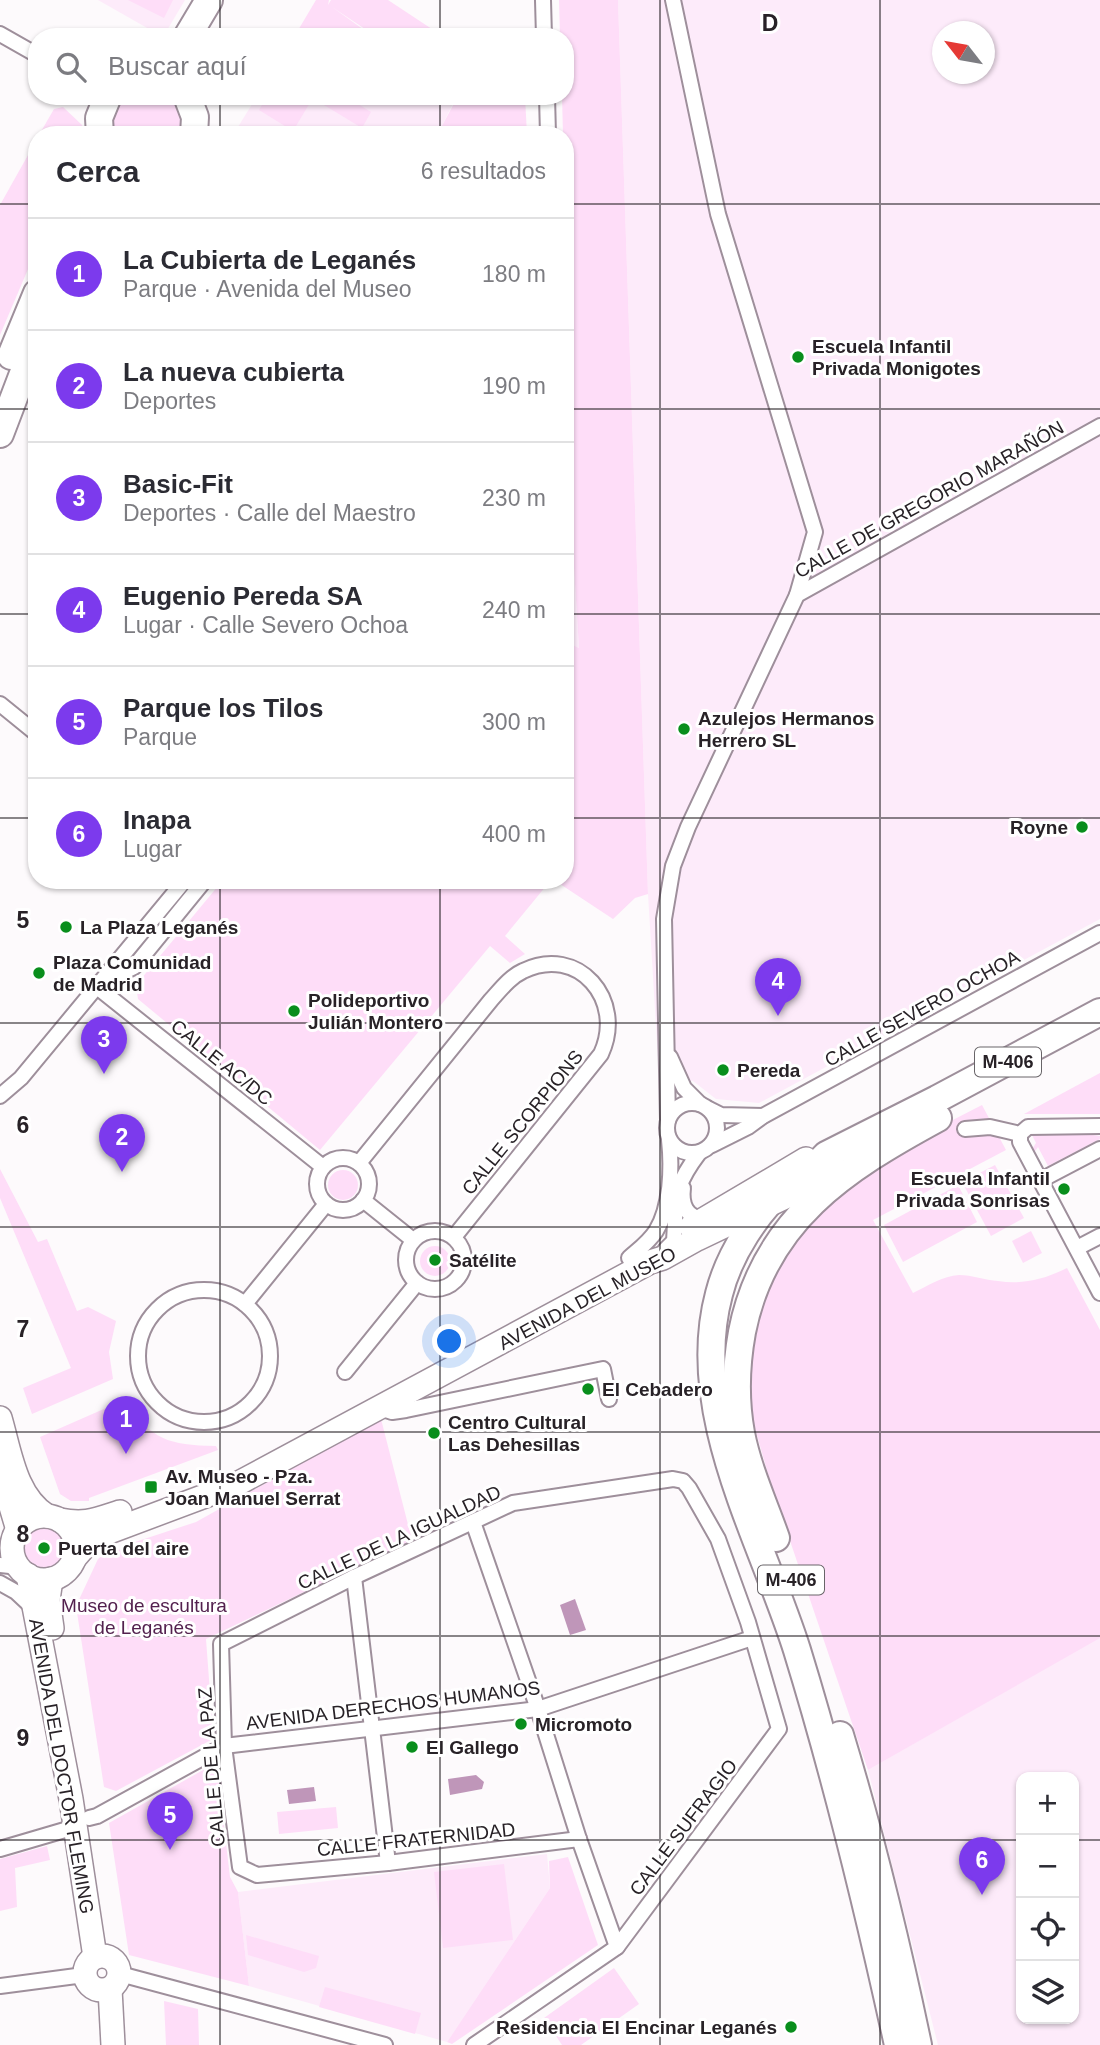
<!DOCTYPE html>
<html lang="es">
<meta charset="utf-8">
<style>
body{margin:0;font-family:Arial,sans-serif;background:#f7f7f7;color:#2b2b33}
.controls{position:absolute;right:21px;bottom:21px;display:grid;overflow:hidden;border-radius:14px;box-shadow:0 2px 5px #0004}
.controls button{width:63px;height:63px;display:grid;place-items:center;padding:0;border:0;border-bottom:2px solid #e1e1e2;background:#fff;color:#2b2b33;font:35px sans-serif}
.compass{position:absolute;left:932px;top:21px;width:63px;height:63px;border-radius:50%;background:#fff;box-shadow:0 2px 5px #0004;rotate:301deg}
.you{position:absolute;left:450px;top:1342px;width:24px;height:24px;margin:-18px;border:5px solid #fff;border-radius:50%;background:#1a73e8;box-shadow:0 0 0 10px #1a73e833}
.badge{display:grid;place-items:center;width:46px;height:46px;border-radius:50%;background:#7c3aed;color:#fff;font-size:23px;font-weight:700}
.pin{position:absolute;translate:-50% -58px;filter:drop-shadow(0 2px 4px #0008)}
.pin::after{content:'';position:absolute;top:37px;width:24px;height:21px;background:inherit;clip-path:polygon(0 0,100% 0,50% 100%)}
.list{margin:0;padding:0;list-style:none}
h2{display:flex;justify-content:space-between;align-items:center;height:91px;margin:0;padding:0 28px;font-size:30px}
h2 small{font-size:23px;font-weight:400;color:#7c7c81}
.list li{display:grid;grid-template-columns:46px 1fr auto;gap:21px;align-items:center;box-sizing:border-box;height:112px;padding:0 28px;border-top:2px solid #e1e1e2}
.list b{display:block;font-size:26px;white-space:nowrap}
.list p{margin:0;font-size:23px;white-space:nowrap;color:#7c7c81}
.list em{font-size:23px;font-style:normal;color:#7c7c81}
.icon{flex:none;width:38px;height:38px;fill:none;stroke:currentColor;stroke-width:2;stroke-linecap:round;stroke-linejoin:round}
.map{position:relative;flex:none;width:1100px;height:2045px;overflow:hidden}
.search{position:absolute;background:#fff;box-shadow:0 2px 5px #0004;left:28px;top:28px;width:546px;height:77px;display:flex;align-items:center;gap:18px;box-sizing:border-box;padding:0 24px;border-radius:28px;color:#7c7c81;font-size:26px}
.panel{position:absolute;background:#fff;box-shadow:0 2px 5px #0004;left:28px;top:126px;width:546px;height:763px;border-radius:28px}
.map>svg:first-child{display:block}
.built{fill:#fdebfa;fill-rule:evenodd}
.green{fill:#feddf8}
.water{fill:#bf96b9}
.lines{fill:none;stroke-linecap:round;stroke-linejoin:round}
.street-casing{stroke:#9e8f9b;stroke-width:18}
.primary-casing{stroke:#9e8f9b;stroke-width:26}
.highway-casing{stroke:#9e8f9b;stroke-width:30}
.street{stroke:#fff;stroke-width:14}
.primary{stroke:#fff;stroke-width:23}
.highway{stroke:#fff;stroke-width:26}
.grid{fill:none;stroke:#282227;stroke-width:2;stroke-opacity:0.55}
.poi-dot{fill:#098e1c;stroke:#fff;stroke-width:2.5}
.labels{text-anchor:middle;stroke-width:6;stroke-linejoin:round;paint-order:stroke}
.shield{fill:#fff;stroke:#686468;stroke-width:2}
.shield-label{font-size:18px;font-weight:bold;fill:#282227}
.poi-label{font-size:19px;font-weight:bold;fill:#282227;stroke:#fff;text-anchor:start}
.street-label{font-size:19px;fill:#282227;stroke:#fff}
.park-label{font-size:19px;fill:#53214e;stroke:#fff}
.grid-label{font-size:23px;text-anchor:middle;font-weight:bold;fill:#282227;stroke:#fff;stroke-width:6;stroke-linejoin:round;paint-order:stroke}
</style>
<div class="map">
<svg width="1100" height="2045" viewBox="0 0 1100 2045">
<rect width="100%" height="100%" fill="#fdfafc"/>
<g class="built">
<path d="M98 0H185L163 37Z"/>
<path d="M618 0H1100V919L759 1103 716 1099 693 1081 659 1076 648 894ZM942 32H984V74H942Z"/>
<path d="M257 96H457L437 135H233Z"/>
<path d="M565 532 572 536 579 648 565 641Z"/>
<path d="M1100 1637V2045H938L868 1770ZM1021 1777H1074V2019H1021Z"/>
<path d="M547 1854 550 1888 447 2042 249 1986 238 1892Z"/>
</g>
<g class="green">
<path d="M128 0H173L164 18Z"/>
<path d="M316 0H329L328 5 331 0H388L444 37H377L332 7 374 37H294Z"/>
<path d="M559 0H618L648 894 635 898 613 919 554 880H565V641L579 648 572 536 565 532V317L568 300 565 135H563L562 96H565V37H560Z"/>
<path d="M121 96H173C182 109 186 120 181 135H113C109 123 113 106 121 96Z"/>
<path d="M267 96H314L293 131 259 110Z"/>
<path d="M330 96H345L371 112 362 128 324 105Z"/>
<path d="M458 96H525L527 135H437Z"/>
<path d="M63 107 82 125 86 135H39L54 109Z"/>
<path d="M37 139V248L0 335V205Z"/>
<path d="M223 880H551L505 936 525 954 510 963 490 946 320 1150 138 999 136 985Z"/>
<path d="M1100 1073V1114H1024Z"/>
<path d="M982 1105 1006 1150 873 1220 913 1293C927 1286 943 1276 959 1275 972 1275 985 1280 998 1281 1023 1285 1045 1279 1067 1268L1100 1330V1638L868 1770 772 1488 750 1411 747 1344 763 1287 802 1222 845 1188 945 1124Z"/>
<path d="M1032 1135H1093L1100 1136V1139L1048 1166 1038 1147 1033 1154 1031 1151 1036 1143Z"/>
<path d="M995 1165 1024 1218 991 1236 962 1182Z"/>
<path d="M0 1169 38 1242 47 1239 77 1311 88 1307 116 1321 109 1352 113 1379 32 1414 23 1388 71 1368 0 1198Z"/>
<circle cx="343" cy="1185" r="15"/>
<path d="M958 1185 977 1222 903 1262 884 1225Z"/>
<path d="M1031 1231 1042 1253 1023 1263 1012 1241Z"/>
<circle cx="435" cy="1261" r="15"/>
<path d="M122 1401C154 1440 167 1445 216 1446L218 1450 89 1498V1501H71L60 1494 40 1437Z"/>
<path d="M381 1419 412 1540 206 1639 213 1733 211 1740 116 1791 104 1787 76 1606 98 1559 111 1549 124 1550 135 1542 196 1522Z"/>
<circle cx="45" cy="1547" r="21"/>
<path d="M212 1765 217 1767 230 1877 238 1892 249 1986 129 1955 109 1823Z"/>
<path d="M336 1807 338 1828 279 1834 277 1812Z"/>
<path d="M47 1846 50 1860 15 1868 17 1907 0 1911V1859Z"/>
<path d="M568 1857 598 1945 452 2044 447 2042 550 1888 549 1861Z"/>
<path d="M504 1864 513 1940 443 1948 434 1872Z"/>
<path d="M246 1935 319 1956 316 1968 304 1972 248 1955Z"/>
<path d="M614 1968 639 2004 581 2045H562L544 2018Z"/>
<path d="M325 1987 421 2013 415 2034 319 2007Z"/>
<path d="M164 2001 198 2009 199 2045H166Z"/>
</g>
<g class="water">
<path d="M575 1599 586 1630 570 1635 560 1605Z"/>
<path d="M476 1775 484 1782 482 1789 450 1795 448 1779Z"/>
<path d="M314 1787 316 1801 289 1804 287 1790Z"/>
</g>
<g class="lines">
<defs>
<g id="street">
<path d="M543 0 544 37"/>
<path d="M673 0 718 214 815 532 797 595"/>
<path d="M0 34 37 55"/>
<path d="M547 96 548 135"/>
<path d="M0 704 37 734"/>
<path d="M100 984 134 967 205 880"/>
<path d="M97 987 323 1167"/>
<path d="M670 1057 684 1088 700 1104"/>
<path d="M0 1096 21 1078 185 880"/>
<circle cx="692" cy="1128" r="25"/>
<path d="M709 1109 721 1115 763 1116"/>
<path d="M668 1120 664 919 673 866 688 827 797 595 1100 426"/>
<path d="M965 1129 990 1127 1020 1134"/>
<path d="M1020 1134V1142L1100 1293"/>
<path d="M1020 1134 1028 1127 1100 1126"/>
<path d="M712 1145 748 1127 763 1116 1100 933"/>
<circle cx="343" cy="1184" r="26"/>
<path d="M359 1163 491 1000C501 989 510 977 523 971 578 944 626 1000 601 1054L454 1237"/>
<path d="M1041 1180 1100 1149"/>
<path d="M683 1188C681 1204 686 1218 704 1219"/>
<path d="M363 1200 413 1240"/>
<circle cx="435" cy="1260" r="29"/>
<path d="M1077 1248 1100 1236"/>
<path d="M665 1250 674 1241C677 1199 671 1190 699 1153"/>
<path d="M629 1258C638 1250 649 1242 656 1231 671 1207 672 1168 669 1140"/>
<circle cx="204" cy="1356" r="66"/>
<path d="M245 1304 326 1204"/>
<path d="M345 1372 417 1283"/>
<path d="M380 1408 392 1412 406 1410 603 1369 609 1399"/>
<path d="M473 1522 538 1709 579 1839 617 1947"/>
<path d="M0 1565 19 1567"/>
<path d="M354 1577 388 1863"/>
<path d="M0 1583 16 1592 32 1607"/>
<path d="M89 1818 97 1816 224 1746 538 1709 752 1638"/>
<path d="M0 1849 75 1827"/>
<path d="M120 1974 385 2045"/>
<path d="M0 1986 84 1975"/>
<path d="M474 2045 617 1947 779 1729 748 1622 718 1539 689 1488 683 1481 673 1479 513 1503 354 1577 221 1644 224 1746 240 1867 257 1875 388 1863 579 1839"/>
</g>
<g id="primary">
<path d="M691 1227 806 1159"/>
<path d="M0 1418C10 1452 15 1496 47 1516"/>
<path d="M0 1470 18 1530"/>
<circle cx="44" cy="1548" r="32"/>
<path d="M60 1520C85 1525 95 1520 120 1512"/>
<path d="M73 1560 87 1544 101 1535 237 1484 650 1262 663 1258 697 1239 840 1171"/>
<path d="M28 1575 71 1799 95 1957"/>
<path d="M51 1579 48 1600 52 1628"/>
<circle cx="102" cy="1973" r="17"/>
<path d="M110 1989 113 2045"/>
</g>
<g id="highway">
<path d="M187 37 209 0"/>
<path d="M187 96 195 117 194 135"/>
<path d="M100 135 99 118 108 96"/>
<path d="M11 356 37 293"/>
<path d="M0 434 37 337"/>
<path d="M776 1538C764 1504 748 1469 741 1433 735 1400 736 1365 742 1332 764 1220 844 1169 938 1118"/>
<path d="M840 1735C871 1837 896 1940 918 2045"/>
<path d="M898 2045C869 1912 837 1780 797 1650 762 1539 687 1413 719 1294 729 1254 757 1211 789 1183 801 1173 816 1167 826 1155L937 1099 1100 1012"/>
</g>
</defs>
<use href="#street" class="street-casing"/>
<use href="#primary" class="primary-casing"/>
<use href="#highway" class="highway-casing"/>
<use href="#street" class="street"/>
<use href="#primary" class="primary"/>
<use href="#highway" class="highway"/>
</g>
<path class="grid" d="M220 0V37M440 0V37M660 0V2045M880 0V2045M220 96V135M440 96V135M0 204H37M565 204H1100M0 409H37M565 409H1100M0 614H37M565 614H1100M0 818H37M565 818H1100M220 880V2045M440 880V2045M0 1023H1100M0 1227H1100M0 1432H1100M0 1636H1100M0 1840H1021M1074 1840H1100"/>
<g class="poi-dot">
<circle cx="798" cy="357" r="7"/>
<circle cx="684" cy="729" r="7"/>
<circle cx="1082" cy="827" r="7"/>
<circle cx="66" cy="927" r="7"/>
<circle cx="39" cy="973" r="7"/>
<circle cx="294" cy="1011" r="7"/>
<circle cx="723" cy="1070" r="7"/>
<circle cx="1064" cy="1189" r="7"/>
<circle cx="435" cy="1260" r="7"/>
<circle cx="588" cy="1389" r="7"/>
<circle cx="434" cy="1433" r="7"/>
<rect x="144" y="1480" width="14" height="14" rx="3.5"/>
<circle cx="44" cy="1548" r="7"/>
<circle cx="521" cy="1724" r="7"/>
<circle cx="412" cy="1747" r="7"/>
<circle cx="791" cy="2027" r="7"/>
</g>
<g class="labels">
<g class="shield">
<rect x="975" y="1047.5" width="66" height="29" rx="5"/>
<rect x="758" y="1565.5" width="66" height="29" rx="5"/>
</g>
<g class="shield-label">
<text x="1008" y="1068">M-406</text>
<text x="791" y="1586">M-406</text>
</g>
<g class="poi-label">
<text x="812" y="353">Escuela Infantil<tspan x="812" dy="22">Privada Monigotes</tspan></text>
<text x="698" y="725">Azulejos Hermanos<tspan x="698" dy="22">Herrero SL</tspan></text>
<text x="1068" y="834" text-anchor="end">Royne</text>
<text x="80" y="934">La Plaza Leganés</text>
<text x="53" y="969">Plaza Comunidad<tspan x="53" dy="22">de Madrid</tspan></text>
<text x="308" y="1007">Polideportivo<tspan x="308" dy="22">Julián Montero</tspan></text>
<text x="737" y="1077">Pereda</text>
<text x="1050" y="1185" text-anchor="end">Escuela Infantil<tspan x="1050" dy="22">Privada Sonrisas</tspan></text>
<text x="449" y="1267">Satélite</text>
<text x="602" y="1396">El Cebadero</text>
<text x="448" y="1429">Centro Cultural<tspan x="448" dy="22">Las Dehesillas</tspan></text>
<text x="165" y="1483">Av. Museo - Pza.<tspan x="165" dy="22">Joan Manuel Serrat</tspan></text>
<text x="58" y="1555">Puerta del aire</text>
<text x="535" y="1731">Micromoto</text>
<text x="426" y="1754">El Gallego</text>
<text x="777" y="2034" text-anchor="end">Residencia El Encinar Leganés</text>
</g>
<g class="street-label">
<text transform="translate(929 499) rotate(-29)" y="7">CALLE DE GREGORIO MARAÑÓN</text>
<text transform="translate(922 1008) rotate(-29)" y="7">CALLE SEVERO OCHOA</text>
<text transform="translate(222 1062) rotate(39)" y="7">CALLE AC/DC</text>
<text transform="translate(522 1122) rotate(-51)" y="7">CALLE SCORPIONS</text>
<text transform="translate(587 1298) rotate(-28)" y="7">AVENIDA DEL MUSEO</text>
<text transform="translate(399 1537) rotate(-25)" y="7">CALLE DE LA IGUALDAD</text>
<text transform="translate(393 1705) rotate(-7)" y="7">AVENIDA DERECHOS HUMANOS</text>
<text transform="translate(62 1766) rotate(80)" y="7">AVENIDA DEL DOCTOR FLEMING</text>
<text transform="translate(211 1767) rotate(-95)" y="7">CALLE DE LA PAZ</text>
<text transform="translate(683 1827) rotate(-53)" y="7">CALLE SUFRAGIO</text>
<text transform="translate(416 1839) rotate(-6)" y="7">CALLE FRATERNIDAD</text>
</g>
<g class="park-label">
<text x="144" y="1612">Museo de escultura<tspan x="144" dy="22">de Leganés</tspan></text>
</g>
</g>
<g class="grid-label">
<text x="770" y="31">D</text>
<text x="23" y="928">5</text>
<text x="23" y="1133">6</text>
<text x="23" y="1337">7</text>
<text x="23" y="1542">8</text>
<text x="23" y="1746">9</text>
</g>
</svg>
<div class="controls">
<button>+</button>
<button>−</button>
<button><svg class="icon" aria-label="locate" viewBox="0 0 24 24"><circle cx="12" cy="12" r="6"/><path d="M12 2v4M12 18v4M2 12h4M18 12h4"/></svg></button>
<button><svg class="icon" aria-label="layers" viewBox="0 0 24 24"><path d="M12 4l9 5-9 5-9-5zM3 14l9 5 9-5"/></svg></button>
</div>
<svg class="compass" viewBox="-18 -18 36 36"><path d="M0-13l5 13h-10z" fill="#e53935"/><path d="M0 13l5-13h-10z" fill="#7c7c81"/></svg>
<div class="you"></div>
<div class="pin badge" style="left:126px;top:1454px">1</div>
<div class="pin badge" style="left:122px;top:1172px">2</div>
<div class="pin badge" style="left:104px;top:1074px">3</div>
<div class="pin badge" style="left:778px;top:1016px">4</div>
<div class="pin badge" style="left:170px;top:1850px">5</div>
<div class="pin badge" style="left:982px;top:1895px">6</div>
<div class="search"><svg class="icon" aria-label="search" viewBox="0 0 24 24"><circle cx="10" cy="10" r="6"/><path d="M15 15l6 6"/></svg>Buscar aquí</div>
<section class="panel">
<h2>Cerca<small>6 resultados</small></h2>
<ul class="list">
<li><span class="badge">1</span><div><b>La Cubierta de Leganés</b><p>Parque · Avenida del Museo</p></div><em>180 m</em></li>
<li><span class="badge">2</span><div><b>La nueva cubierta</b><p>Deportes</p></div><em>190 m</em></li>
<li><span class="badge">3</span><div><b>Basic-Fit</b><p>Deportes · Calle del Maestro</p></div><em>230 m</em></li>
<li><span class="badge">4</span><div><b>Eugenio Pereda SA</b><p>Lugar · Calle Severo Ochoa</p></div><em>240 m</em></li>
<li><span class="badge">5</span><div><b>Parque los Tilos</b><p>Parque</p></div><em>300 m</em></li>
<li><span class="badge">6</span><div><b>Inapa</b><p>Lugar</p></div><em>400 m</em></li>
</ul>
</section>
</div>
